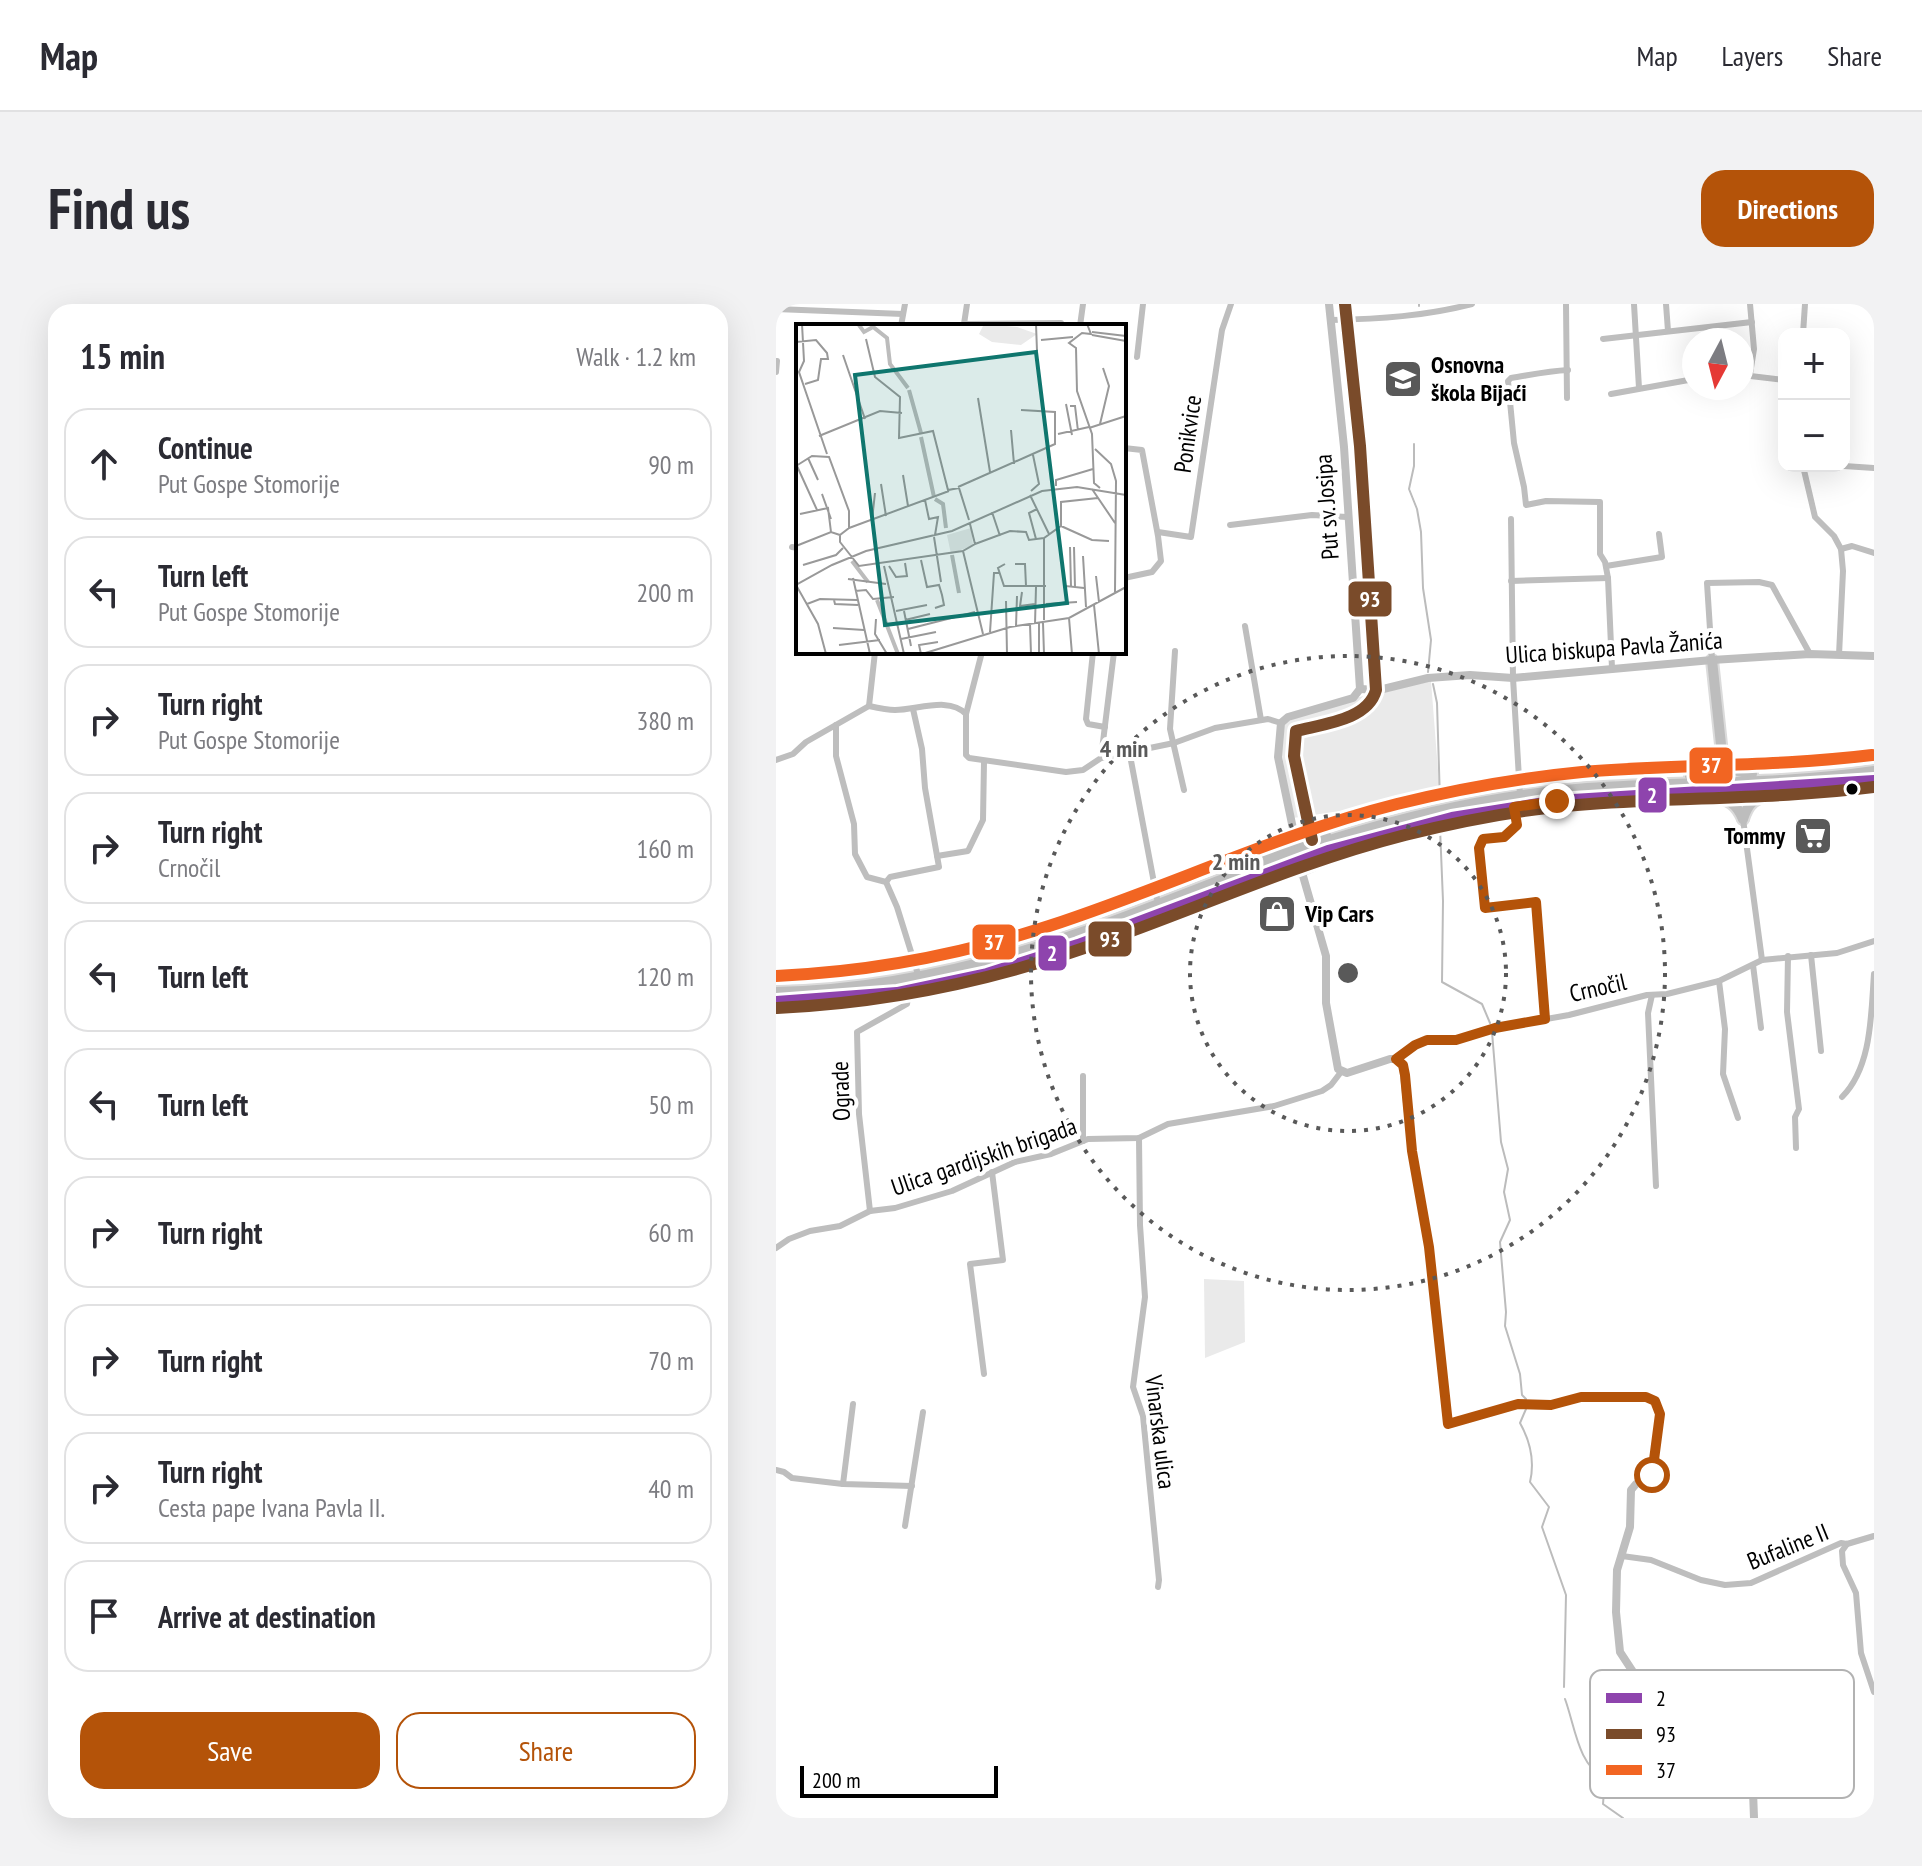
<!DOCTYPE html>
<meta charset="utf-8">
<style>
body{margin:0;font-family:"PT Sans Narrow",sans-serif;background:#f2f2f3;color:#2b2b33}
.controls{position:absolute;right:24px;top:24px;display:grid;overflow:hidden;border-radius:16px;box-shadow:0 8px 32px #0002}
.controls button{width:72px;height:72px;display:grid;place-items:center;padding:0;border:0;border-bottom:2px solid #e1e1e2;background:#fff;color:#2b2b33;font:40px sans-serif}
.compass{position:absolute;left:906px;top:24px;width:72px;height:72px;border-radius:50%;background:#fff;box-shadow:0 8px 32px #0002;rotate:187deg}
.scale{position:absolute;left:24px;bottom:20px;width:198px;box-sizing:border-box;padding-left:8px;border:4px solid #000;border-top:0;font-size:22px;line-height:28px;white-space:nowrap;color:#000;-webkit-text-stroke:6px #fff;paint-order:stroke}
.stop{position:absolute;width:24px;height:24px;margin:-18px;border:6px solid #b45309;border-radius:50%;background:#fff}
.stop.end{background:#b45309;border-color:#fff;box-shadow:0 2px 8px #0008}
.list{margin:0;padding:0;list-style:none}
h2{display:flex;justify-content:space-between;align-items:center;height:104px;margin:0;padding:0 32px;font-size:34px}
h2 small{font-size:26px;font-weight:400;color:#7c7c81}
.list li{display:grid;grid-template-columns:52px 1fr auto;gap:24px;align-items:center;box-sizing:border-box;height:112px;margin:0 16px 16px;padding:0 16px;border:2px solid #e1e1e2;border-radius:24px}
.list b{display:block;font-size:30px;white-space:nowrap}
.list p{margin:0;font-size:26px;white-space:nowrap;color:#7c7c81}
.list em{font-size:26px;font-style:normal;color:#7c7c81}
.actions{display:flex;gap:16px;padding:24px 32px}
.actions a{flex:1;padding:18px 0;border:2px solid #b45309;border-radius:24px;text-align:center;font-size:28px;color:#b45309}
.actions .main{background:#b45309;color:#fff}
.icon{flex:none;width:44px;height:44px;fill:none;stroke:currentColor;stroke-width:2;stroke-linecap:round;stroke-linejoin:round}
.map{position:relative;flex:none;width:1098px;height:1514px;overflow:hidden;border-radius:24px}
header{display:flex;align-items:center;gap:48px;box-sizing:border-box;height:112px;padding:0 40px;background:#fff;border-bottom:2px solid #e1e1e2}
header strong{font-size:38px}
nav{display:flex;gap:44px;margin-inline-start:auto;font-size:28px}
.intro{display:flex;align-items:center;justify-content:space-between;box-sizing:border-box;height:192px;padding:0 48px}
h1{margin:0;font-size:56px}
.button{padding:20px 36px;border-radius:24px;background:#b45309;color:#fff;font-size:28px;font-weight:700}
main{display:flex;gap:48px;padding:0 48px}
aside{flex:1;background:#fff;border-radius:24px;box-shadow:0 8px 32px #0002}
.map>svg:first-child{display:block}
.green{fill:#eaeaea}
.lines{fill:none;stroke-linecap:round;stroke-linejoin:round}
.stream{stroke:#bcbcbc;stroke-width:2}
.primary-casing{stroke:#dbdbdb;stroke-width:14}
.minor{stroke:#bebebe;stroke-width:6}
.tertiary{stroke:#bebebe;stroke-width:8}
.primary{stroke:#bdbdbd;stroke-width:10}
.bus-1-casing{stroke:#fff;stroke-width:18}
.bus-2-casing{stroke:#fff;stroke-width:18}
.bus-3-casing{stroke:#fff;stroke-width:18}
.bus-1{stroke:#8e44ad;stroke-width:12}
.bus-2{stroke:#7a4b2a;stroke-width:12}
.bus-3{stroke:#f26522;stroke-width:12}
.route{stroke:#b45309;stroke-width:10}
.ring{fill:none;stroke:#595959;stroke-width:4;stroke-dasharray:4 8}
.bus-dot{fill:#000;stroke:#fff;stroke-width:3}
.labels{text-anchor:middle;stroke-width:8;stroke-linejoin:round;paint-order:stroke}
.poi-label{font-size:24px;font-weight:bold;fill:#000;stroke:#fff;text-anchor:start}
.street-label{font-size:24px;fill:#000;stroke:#fff}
.inset-river{fill:none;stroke:#bcbcbc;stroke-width:4}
.inset-road{fill:none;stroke:#999;stroke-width:2}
.view{fill:#0f766e;fill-opacity:0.15;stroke:#0f766e;stroke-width:4}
.inset-edge{fill:none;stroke:#000;stroke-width:4}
.key{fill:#fff;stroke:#b2b2b2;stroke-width:2}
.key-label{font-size:22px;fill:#000}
.centre{fill:#595959;stroke:#fff;stroke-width:4}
.ring-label{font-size:24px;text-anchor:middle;font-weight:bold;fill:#595959;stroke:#fff;stroke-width:8;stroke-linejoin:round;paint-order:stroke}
.line-badge{stroke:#fff;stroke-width:3}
.badge-label{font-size:22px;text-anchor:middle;font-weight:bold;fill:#fff}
</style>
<header>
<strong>Map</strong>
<nav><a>Map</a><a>Layers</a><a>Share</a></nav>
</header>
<div class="intro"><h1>Find us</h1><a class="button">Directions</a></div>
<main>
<aside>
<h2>15 min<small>Walk · 1.2 km</small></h2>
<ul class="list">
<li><svg class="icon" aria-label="ahead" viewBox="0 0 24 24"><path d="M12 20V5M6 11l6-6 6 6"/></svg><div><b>Continue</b><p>Put Gospe Stomorije</p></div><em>90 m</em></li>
<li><svg class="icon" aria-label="left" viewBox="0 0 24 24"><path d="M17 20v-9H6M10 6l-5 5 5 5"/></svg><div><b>Turn left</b><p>Put Gospe Stomorije</p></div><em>200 m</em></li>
<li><svg class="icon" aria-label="right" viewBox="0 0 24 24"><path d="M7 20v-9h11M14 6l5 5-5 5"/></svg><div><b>Turn right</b><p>Put Gospe Stomorije</p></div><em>380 m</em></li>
<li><svg class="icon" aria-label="right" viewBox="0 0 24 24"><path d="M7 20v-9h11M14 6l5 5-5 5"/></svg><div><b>Turn right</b><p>Crnočil</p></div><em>160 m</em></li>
<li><svg class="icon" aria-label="left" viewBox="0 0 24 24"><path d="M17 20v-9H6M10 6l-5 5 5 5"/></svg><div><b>Turn left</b></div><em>120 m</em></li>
<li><svg class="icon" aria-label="left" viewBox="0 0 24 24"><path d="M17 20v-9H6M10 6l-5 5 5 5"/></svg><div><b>Turn left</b></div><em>50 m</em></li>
<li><svg class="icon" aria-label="right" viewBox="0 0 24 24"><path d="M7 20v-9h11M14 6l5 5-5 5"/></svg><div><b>Turn right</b></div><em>60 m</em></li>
<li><svg class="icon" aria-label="right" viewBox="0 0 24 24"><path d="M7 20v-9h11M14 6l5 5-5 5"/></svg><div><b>Turn right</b></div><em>70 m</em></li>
<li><svg class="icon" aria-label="right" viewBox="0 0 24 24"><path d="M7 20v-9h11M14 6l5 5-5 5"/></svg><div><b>Turn right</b><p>Cesta pape Ivana Pavla II.</p></div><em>40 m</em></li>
<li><svg class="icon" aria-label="arrive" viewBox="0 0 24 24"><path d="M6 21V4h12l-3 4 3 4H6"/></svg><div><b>Arrive at destination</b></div></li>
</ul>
<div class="actions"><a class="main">Save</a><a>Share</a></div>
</aside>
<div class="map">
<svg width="1098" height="1514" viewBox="0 0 1098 1514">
<rect width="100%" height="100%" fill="#fff"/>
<g class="green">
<path d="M655 377 664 492 517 514 504 440 506 422C534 400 618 386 655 377Z"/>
<path d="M428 975 468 977 469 1038 429 1054Z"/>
</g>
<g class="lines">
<g class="stream">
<path d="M643 0V2"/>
<path d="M1095 0 1098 5"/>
<path d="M638 140V162L633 185 641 205 645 228 647 284 655 336 652 368"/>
<path d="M657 380 661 399 664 497"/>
<path d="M664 524 667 597 666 678 706 700 714 719"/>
<path d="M716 728 725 838 732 865 728 888 734 916 724 938 730 1008 729 1022 744 1070 746 1091 750 1095"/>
<path d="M750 1105 744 1119C754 1137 759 1157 754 1178L773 1203 766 1223 790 1291 788 1383"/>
<path d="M789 1395C799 1422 802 1462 829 1474L827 1500 847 1514"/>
</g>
<defs>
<g id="primary">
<path d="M936 356 946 450 958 466 976 470"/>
<path d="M914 472 936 466 946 450"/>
<path d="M937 494C953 494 961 501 967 515"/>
<path d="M967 515C972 499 979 493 996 491"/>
<path d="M486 553 520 539 550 531"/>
<path d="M499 570C516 569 539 564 550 551"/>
<path d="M0 688C108 686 213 661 315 625 397 596 477 561 560 534 641 509 726 490 811 484 906 477 1004 481 1098 467"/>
<path d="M0 698 121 689 211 670 302 641 552 547 676 514 781 497 1098 477"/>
</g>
</defs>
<use href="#primary" class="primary-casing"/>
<g class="minor">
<path d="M790 0 791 94"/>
<path d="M858 0 863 84"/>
<path d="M890 0 892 27"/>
<path d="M974 0 978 45 974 70"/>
<path d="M0 5 127 10"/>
<path d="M556 16C604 15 649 12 696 0"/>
<path d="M188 20 285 19V22"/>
<path d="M188 20 191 0"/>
<path d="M125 22 129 0"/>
<path d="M304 22 307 0"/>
<path d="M1027 30 1029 0"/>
<path d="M827 35 976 18"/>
<path d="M361 53 367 0"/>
<path d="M792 66C772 67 754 71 735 74L732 77 738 139 748 183 750 201 770 197 824 198V250L829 258 832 274 836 364"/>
<path d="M0 68 1 57"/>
<path d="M966 71 1008 76"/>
<path d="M835 90 918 75"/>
<path d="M348 144 366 146 382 232 385 257 376 268 348 274"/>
<path d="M1027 162 1039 213 1058 232 1065 245 1067 267 1063 351"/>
<path d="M1068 162 1098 164"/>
<path d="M735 215 737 374 744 491"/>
<path d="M454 221 536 211 571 213"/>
<path d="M382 228 415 233 446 26 455 0"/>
<path d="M16 243 22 244"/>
<path d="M1065 245 1076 242 1098 249"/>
<path d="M830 262 886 253 883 230"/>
<path d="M735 277 832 274"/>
<path d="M469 322 485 416"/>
<path d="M399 347 394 425 408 486"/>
<path d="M317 348 310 415 312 420 329 423"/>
<path d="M936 356 931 279 983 278 996 281 1034 350"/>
<path d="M93 402C102 404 111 406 119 406 141 406 173 392 190 410V451L193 454 290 468 307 466 325 454 398 439 439 424 492 415 505 419"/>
<path d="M93 402 99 348"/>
<path d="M190 410 206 348"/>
<path d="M60 421V452L78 520 79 550 91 573 110 578 121 603 141 667"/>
<path d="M353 446 382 600"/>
<path d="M325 454 338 348"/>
<path d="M0 456 17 450 30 438 93 402"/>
<path d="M738 503 741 521 728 533 707 535 703 544 709 604 760 598 769 715"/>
<path d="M967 515 986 656"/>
<path d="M161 552 192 547 207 516 208 458"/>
<path d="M110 578 114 573 163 563 149 484 146 445 137 405"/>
<path d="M1035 651 1045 747"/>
<path d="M1012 652 1011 708 1023 805 1019 813 1020 844"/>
<path d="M977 661 985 724"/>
<path d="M943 677 949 725 947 770 962 814"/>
<path d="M876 691 872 709 880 882"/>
<path d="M620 755 639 741 651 736H680L719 724 793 711 871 691 891 690 943 677 986 656 1061 649 1098 637"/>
<path d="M307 772V837"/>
<path d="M1066 793C1096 763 1095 710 1098 670"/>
<path d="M363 834 364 921 369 993 357 1083 367 1112 383 1276 382 1283"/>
<path d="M94 907 83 810 81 728 131 700 132 694"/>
<path d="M0 944 13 935 34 927 64 922 94 907 119 904 176 887 239 858 275 850 312 835 363 834 392 820 498 802 546 787 555 781 565 768"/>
<path d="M208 1070 194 960 227 956 216 868"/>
<path d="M0 1166 8 1168 16 1174 67 1180 136 1182"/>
<path d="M67 1180 77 1100"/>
<path d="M129 1222 147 1108"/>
<path d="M1071 1240 1066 1247 1067 1261 1080 1289 1085 1349 1098 1388"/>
<path d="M846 1252 875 1256 925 1276 949 1281 975 1279 1065 1239 1071 1240 1098 1232"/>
</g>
<g class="tertiary">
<path d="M584 385 603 386 652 374 694 371 737 374 936 356 1034 350 1098 352"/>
<path d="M520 539 502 453 505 419 512 413 577 394 584 385 568 143 553 0"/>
<path d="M525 565 550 652V699L562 765 571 769 614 755H620L627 761 636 847 653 943 672 1120 742 1100 775 1101 805 1093H870L879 1097 884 1110 876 1171 860 1180 855 1186 854 1223 841 1266 840 1308 844 1348 863 1377 903 1416 920 1437 971 1479 977 1487 978 1514"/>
</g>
<use href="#primary" class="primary"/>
<defs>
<path id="bus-1" d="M0 698 121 689 211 670 302 641 552 547 676 514 781 497 1098 477"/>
<g id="bus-2">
<path d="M536 536 518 452 520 427C547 420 592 416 600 386L584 142 569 0"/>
<path d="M1 704C111 699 216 677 320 640 423 604 523 558 629 531 689 516 751 504 814 500 909 493 1004 495 1098 483"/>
</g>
<path id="bus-3" d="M0 672C93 668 184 651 273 622 390 584 502 530 621 500 682 485 744 474 806 468 903 460 1000 463 1096 451"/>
</defs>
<use href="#bus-1" class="bus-1-casing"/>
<use href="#bus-2" class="bus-2-casing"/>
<use href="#bus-3" class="bus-3-casing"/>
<use href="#bus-1" class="bus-1"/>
<use href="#bus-2" class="bus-2"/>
<use href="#bus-3" class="bus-3"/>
</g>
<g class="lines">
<path class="route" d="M781 497 738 503 741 521 728 533 707 535 703 544 709 604 760 598 769 715 719 724 680 736H651L639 741 620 755 627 761 629 771 636 847 653 943 672 1120 742 1100 775 1101 805 1093H870L879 1097 884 1110 876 1171"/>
</g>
<g class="ring">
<circle cx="572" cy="669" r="158"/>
<circle cx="572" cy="669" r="317"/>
</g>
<defs>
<symbol id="school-square" viewBox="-11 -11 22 22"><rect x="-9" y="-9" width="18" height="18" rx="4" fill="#595959" stroke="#fff"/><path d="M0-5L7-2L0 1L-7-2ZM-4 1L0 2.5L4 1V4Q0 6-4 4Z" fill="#fff"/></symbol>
<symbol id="supermarket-square" viewBox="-11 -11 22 22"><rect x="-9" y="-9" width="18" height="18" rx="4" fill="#595959" stroke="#fff"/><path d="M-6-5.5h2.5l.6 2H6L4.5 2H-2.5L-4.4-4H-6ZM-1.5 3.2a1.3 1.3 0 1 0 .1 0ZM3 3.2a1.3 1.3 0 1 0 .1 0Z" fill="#fff"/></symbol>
<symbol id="shop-square" viewBox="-11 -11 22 22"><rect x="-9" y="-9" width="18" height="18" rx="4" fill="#595959" stroke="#fff"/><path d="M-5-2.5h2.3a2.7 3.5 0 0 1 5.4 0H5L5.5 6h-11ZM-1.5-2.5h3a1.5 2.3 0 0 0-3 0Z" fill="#fff"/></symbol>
</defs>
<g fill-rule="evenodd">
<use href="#school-square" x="605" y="53" width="44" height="44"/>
<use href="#supermarket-square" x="1015" y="510" width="44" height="44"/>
<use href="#shop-square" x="479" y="588" width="44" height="44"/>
</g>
<circle class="bus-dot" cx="1076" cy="485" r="7"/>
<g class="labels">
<g class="poi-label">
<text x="655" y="69">Osnovna<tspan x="655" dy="28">škola Bijaći</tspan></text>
<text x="1009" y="540" text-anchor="end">Tommy</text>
<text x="529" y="618">Vip Cars</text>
</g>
<g class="street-label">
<text transform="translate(412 130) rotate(-82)" y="8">Ponikvice</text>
<text transform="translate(551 203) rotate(-94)" y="8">Put sv. Josipa</text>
<text transform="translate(838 344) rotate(-4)" y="8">Ulica biskupa Pavla Žanića</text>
<text transform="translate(822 684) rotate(-13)" y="8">Crnočil</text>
<text transform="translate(65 787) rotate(-92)" y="8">Ograde</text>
<text transform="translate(208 853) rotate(-19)" y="8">Ulica gardijskih brigada</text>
<text transform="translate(384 1128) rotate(83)" y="8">Vinarska ulica</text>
<text transform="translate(1012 1243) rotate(-22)" y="8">Bufaline II</text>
</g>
</g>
<g transform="translate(20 20)">
<rect width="330" height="330" fill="#fff"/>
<path d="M188 0 221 3 241 10 225 21 196 18 183 10ZM175 204 177 221 155 230 151 211Z" fill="#eaeaea"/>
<path class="inset-river" d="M63 1 68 8 77 3 91 14 94 40 112 64M113 66 125 109M125 113 138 173M139 175 147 180 150 204M156 231 163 269M56 237 72 258M81 276 102 330"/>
<path class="inset-road" d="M6 0 8 37 3 48 31 130M240 0 241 27M291 0 295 10 286 9 273 19 280 24 281 67 296 110 298 159 304 164M296 8 330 12M296 11 330 17M70 15 79 53 104 73 103 114 137 107 152 166 163 164 173 196M245 16 277 13M0 18 20 16 31 29 32 35H25L22 56 9 60M47 31 69 95M182 74 194 148M270 80 276 111M274 82H279L282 107M304 100 313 62 307 44M293 104 330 92M215 106 218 140M262 110 293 103M23 112 84 87 106 89M299 125 315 140 320 157 319 268M12 134 22 156M0 142 16 132 33 133 53 187V204L44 211V218L63 242 167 227M1 142 21 186M107 151 112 182M85 160 90 192M260 162V156L297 145M162 163 259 120V88L225 86M296 165 319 199M235 167 243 160 237 131M234 171 253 210M129 176 133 195 142 193 139 211M31 184 26 170 35 195M196 188 204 212M4 190 32 184 35 208M76 196 79 169M174 200 179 220 167 227 187 310M265 202V178L302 174M53 204 153 167M138 213 145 258M248 214V296M240 215 233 189 241 185M179 220 214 207 230 208 233 216 248 214 265 202 296 216 313 217M0 222 35 208 44 211M274 223 275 263M278 223 279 263M287 232 290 283M125 236 131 263 143 261 146 271 148 281 139 284M209 240 202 244 208 262H250M219 240H229L230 262M7 241 40 231 47 224M88 242 108 330M93 242 100 253 111 252 109 239M300 252 303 278M57 254 74 330M52 255 90 260M59 267 70 266 77 275 98 273M226 268 224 282 239 280M270 270V262L288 264M38 276 39 280 62 281M210 277 211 330M11 280 24 275 61 276M250 280 281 278M298 281 303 330M100 287 131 281M108 287 115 322M273 294 276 330M80 295 79 310 91 330M109 296 134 290M243 299V330M247 299 248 330M234 300 235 330M239 300 240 263M220 302 221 272M37 304 68 306M112 305 179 288M194 308 198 249H203M105 315 140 308M43 321 84 316M30 330 22 300 0 261 36 241 70 227 156 207 246 167 281 163 330 171M125 330 123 321 142 318M126 330 214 303 273 294 330 263"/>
<path class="view" d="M240 28 271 279 89 301 59 51Z"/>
<rect width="330" height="330" class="inset-edge"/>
</g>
<rect x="814" y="1366" width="264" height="128" rx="12" class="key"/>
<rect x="830" y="1389" width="36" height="10" fill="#8e44ad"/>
<rect x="830" y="1425" width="36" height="10" fill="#7a4b2a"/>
<rect x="830" y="1461" width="36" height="10" fill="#f26522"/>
<g class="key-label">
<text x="880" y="1402">2</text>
<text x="880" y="1438">93</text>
<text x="880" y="1474">37</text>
</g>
<circle cx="572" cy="669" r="12" class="centre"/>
<g class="ring-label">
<text x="348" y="453">4 min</text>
<text x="460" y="566">2 min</text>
</g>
<g class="line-badge">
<rect x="571" y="276" width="46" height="38" rx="8" fill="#7a4b2a"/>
<rect x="912" y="442" width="46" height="39" rx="8" fill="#f26522"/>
<rect x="861" y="472" width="31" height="38" rx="8" fill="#8e44ad"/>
<rect x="311" y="616" width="46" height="38" rx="8" fill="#7a4b2a"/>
<rect x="195" y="619" width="46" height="38" rx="8" fill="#f26522"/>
<rect x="261" y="630" width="31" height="38" rx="8" fill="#8e44ad"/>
</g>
<g class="badge-label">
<text x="594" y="303">93</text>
<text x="935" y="469">37</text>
<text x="876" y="499">2</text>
<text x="334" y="643">93</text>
<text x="218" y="646">37</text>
<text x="276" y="657">2</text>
</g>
</svg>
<div class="controls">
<button>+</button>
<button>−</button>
</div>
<svg class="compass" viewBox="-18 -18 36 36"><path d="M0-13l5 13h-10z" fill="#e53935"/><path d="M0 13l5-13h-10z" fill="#7c7c81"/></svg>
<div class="scale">200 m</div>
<div class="stop" style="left:876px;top:1171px"></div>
<div class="stop end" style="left:781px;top:497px"></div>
</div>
</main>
